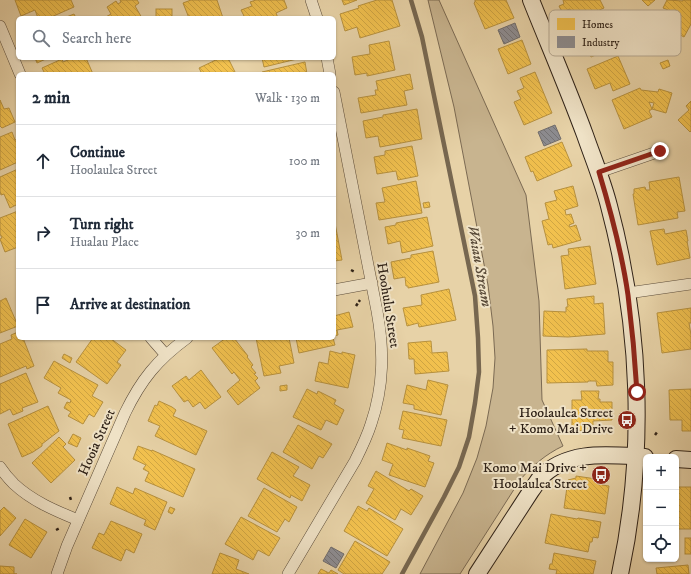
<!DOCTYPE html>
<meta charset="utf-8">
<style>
body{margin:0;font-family:"IM FELL DW Pica",serif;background:#f6f6f7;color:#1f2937}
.controls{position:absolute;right:12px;bottom:12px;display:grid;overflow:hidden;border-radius:6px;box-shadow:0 1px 3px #0004}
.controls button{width:36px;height:36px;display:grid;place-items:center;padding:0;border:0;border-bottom:1px solid #e0e1e3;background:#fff;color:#1f2937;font:20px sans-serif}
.stop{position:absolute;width:12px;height:12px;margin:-9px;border:3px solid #8f2418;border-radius:50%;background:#fff}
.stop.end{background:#8f2418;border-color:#fff;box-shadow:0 1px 4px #0008}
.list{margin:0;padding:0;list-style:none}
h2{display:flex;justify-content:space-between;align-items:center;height:52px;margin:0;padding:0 16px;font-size:17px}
h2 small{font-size:13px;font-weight:400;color:#747a83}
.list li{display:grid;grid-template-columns:26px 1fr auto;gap:12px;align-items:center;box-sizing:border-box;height:72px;padding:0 16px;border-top:1px solid #e0e1e3}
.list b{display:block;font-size:15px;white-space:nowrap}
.list p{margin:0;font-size:13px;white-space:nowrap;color:#747a83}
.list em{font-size:13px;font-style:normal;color:#747a83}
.icon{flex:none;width:22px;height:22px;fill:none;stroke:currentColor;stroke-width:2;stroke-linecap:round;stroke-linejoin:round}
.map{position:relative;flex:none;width:691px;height:574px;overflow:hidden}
.search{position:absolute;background:#fff;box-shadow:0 1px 3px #0004;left:16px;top:16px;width:320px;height:44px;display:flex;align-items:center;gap:10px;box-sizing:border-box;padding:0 14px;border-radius:6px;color:#747a83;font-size:15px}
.panel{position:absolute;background:#fff;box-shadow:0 1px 3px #0004;left:16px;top:72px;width:320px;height:268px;border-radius:6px}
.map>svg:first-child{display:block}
.grass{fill:#c8b48f;stroke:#7b6a53}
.homes{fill:url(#homes-back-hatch);stroke:#b7913e}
.industry{fill:url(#industry-back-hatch);stroke:#706d6d}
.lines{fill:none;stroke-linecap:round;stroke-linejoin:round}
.stream{stroke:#776750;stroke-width:4.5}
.street-casing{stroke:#5c4d3b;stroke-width:12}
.secondary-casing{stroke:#2e2117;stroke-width:18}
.path{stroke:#2e2117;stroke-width:2.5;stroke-dasharray:3 2;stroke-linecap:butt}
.street{stroke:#efe2c6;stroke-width:11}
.secondary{stroke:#efe2c6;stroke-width:16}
.route{stroke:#8f2418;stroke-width:5}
.labels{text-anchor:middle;stroke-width:4;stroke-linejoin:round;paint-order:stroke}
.street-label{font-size:14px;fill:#2e2117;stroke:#efe2c6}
.poi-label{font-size:14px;fill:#2e2117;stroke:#efe2c6;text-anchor:end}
.water-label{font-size:15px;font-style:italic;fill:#594a38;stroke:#efe2c6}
.key{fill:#efe2c6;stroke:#b5a892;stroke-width:1}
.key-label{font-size:11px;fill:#2e2117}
</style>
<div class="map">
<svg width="691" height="574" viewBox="0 0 691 574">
<defs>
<pattern id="homes-back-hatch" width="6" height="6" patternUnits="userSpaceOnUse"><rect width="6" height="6" fill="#f2c14e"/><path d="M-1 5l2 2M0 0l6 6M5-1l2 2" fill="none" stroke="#d0a643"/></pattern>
<pattern id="industry-back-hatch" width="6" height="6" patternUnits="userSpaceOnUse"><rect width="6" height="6" fill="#8d8d92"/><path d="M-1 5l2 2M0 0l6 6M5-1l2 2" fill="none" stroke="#747376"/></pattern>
</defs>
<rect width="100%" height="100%" fill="#e7d2a7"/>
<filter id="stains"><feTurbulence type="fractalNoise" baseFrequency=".005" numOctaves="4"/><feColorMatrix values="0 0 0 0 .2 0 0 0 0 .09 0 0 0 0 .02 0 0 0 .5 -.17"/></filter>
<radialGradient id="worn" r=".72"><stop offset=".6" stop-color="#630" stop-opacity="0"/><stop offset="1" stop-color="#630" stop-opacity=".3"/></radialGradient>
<path class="grass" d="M428 0H439L526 195 539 301 542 400 563 446C546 454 532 466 520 480L460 574H420L463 493 477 458 486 426 493 388 495 358 493 326 488 285 454 107Z"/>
<g class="homes">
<path d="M15 0H71L74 7 49 18H38L35 10 21 16Z"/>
<path d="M120 0H137L139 3 135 6 142 18H104L111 14 107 7 116 1 118 4 121 2Z"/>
<path d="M191 0H217L223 18H189L183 3Z"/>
<path d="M256 0H284L287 8 276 13 278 18H245L241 10 252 6 250 2Z"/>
<path d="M342 0H357L344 5Z"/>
<path d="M377 0H392L400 26 360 38 357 27 345 31 340 14 359 8 358 6Z"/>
<path d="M475 0H506L514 18 485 29 474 3 475 2Z"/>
<path d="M563 0H600L604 8 575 21 570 9 562 12 559 6 564 4Z"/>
<path d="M642 0H655L648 6Z"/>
<path d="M667 0 683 1V0H691V24L684 37 660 24 668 10 663 8Z"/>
<rect x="156" y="9" width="16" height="9"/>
<path d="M616 12 624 31 611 36 615 47 591 57 578 28Z"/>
<path d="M74 14 76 18H64Z"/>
<path d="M522 40 531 64 508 74 498 49Z"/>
<path d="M389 41 395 70 367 76V73L355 75 352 57 370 54 369 45Z"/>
<path d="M618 56 630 84 613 91 610 83 595 89 587 69Z"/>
<path d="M35 58H48L37 63Z"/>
<path d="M73 58H86L93 74H45L42 68 62 59 63 62Z"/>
<path d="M220 58H228L236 74H202L199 68Z"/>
<path d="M262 58H296L297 59 264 67Z"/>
<path d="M668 60 670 66 663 69 660 63Z"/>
<path d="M305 62 307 74H263L262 72Z"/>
<path d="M535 72 552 113 524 125 514 102 521 99 517 91 524 88 520 78Z"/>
<path d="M410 74 413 89 404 91 407 105 361 113 358 98 376 95 375 90H378L376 81Z"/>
<path d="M640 88 641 90 658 92 659 89 672 93 666 113 652 109 654 103 649 102 652 109 649 111 652 117 624 129 612 100Z"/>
<path d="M0 100 4 109 9 108 15 122 2 128 0 126Z"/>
<path d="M691 101V131L690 132 678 120 689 110 686 106Z"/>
<path d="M417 109 422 139 380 147 378 136 366 138 363 121 383 117V115Z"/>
<path d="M12 132 15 140 18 139V162L0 170V137Z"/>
<path d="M562 142 572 166 537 181 533 171 531 172 525 157Z"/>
<path d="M412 146 418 176 398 180 396 171 377 174 374 157 385 155V151Z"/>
<path d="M18 169V204L10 208 4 194 1 195 0 191V177Z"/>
<path d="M679 177 685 211 677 212 678 218 638 225 633 194H634V189L645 187 646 190H650L649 182Z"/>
<path d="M416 181 422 213 379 220 376 203 385 202 382 188Z"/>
<path d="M573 186 578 206 565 210 566 215 571 214 574 223 569 225 570 227 576 225 581 240 553 248 552 244 548 245 542 221 549 219 545 203 557 200 554 191Z"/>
<path d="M429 202 430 207 424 208 423 203Z"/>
<path d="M18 211V247L5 252 0 239 2 238 0 234V218Z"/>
<path d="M427 217 433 246 402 253 400 241 388 244 385 227 396 225V223Z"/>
<path d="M334 218 342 260 334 261Z"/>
<path d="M664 229 665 234 686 230 688 241H687L690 258 657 265 650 231Z"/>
<path d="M590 246 596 284 565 289 561 256 569 255 568 249Z"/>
<path d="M433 251 439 282 408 288V286H406L405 277 394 279 391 262 411 258V255Z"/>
<path d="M449 289 456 320 419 327 418 323 407 326 403 308 422 305 421 295Z"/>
<path d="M594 296V304L603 303 605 334 568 337 543 336 544 311 566 312V307H568L567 299Z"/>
<path d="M6 298 18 326 0 333V301Z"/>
<path d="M691 308V323H689L691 335V349L662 353 657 313Z"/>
<path d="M349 312 353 327 337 330 338 335 334 336V316Z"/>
<path d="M18 332V338H23L34 366 27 369 26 366 0 377V344L12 339 11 335Z"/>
<path d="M93 338H110L126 350 117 362 121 365 107 384 76 362Z"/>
<path d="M226 338H234L248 356 247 357 253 365 251 367 256 373 254 374 258 378 255 381 260 388 238 405 227 391 240 380 234 372 232 374 212 348Z"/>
<path d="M256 338H289L294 363 279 366 281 373 264 376Z"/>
<path d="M296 338H333L335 345 299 353Z"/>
<path d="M431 341 432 353 447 352 449 371 415 374 414 359H409L408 343Z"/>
<path d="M587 349V351H608V362H613V385L597 386 596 381H588V382L547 383V350Z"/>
<path d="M330 351 342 354V352L355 355 348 388 315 381 319 362 328 364Z"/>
<path d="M64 354 72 358 70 363 62 358Z"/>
<path d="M54 361 98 385 92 396 103 402 94 417 89 414 83 424 68 416 71 412 64 408 67 402 70 403 71 400 58 393 61 388 44 378Z"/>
<path d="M201 370 221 397 205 409 200 402 193 407 188 400 184 402 172 386 186 376 189 380Z"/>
<path d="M26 373 38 402 22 408 23 411 13 415 10 409 0 414V384Z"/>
<path d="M428 380 448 385 441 415 414 409V405L403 403 407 385 426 390Z"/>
<path d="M287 385V390L280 391V386Z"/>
<path d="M307 389 317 394 318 391 336 400 334 404 344 410 337 425 326 420 321 430 293 417Z"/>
<path d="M691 389V431H682V420H670L669 390Z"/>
<path d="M581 391H599L598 399H600V402H612V420L593 421V430L572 431V400H582Z"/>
<path d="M159 401 172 407 176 410 173 416 207 431 196 455 155 436 160 426 148 421 155 405 157 406Z"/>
<path d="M48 406 59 431 42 444V446L33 452 22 457 8 424Z"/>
<path d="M403 411 447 420 441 446 402 438 404 430 399 429Z"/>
<path d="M298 425 332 444 323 458 319 456 312 469 283 452Z"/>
<path d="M73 434 81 438 77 447 68 443Z"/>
<path d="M59 437 66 444 63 447 75 460 51 483 32 463Z"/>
<path d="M387 443 407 450V448L430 456 428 461 434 463 425 487 389 475 393 464 382 460Z"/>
<path d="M138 446 152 451V450L195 469 183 497 145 481 149 472 143 469 146 465 133 459Z"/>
<path d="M272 452 299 467 293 476 310 485 302 501 291 495 290 498 257 479Z"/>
<path d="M376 471 409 491 411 489 423 496 411 515 401 509 395 520 366 503 374 489 368 486Z"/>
<path d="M576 476 603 480 602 485 609 486 605 514 564 508 568 480 576 478Z"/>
<path d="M117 487 133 494 135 488 167 502 155 530 144 525 146 520 110 504Z"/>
<rect x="676" y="487" width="15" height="42"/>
<path d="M264 488 297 507 289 522 285 519 277 532 248 516Z"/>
<path d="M358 506 367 511 369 508 403 529 387 556 344 531Z"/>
<path d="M4 507 16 518 0 536V511Z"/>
<path d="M170 507 175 509 172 514 168 512Z"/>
<path d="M551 514 577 519 578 518 601 522 598 538 593 537 592 542H590L588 552 545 543Z"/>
<path d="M241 517 280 538 269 556 258 550 253 560 225 544Z"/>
<path d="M25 519 47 532 31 558 9 545Z"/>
<path d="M111 521 142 534 134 553 126 549 121 561 92 548 99 533 104 535Z"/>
<rect x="685" y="538" width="6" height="16"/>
<path d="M355 541 390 562 382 574H344L338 570Z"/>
<path d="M220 553 239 560 236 569 249 574H212Z"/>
<path d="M554 553 596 561 593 574H556L557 570 549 569 550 564H552Z"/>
<path d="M688 565 689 574H657L656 568Z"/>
<path d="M0 566 14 567V574H17H0Z"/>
<path d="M321 569 329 573 331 570 338 574H318Z"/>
</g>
<g class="industry">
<path d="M515 23 520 37 504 44 498 30Z"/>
<path d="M555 125 561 139 544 146 538 132Z"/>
<path d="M331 547 344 554 336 568 323 561Z"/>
</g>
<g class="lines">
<path class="stream" d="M402 574 444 497 459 467 469 437 475 403 479 372 478 338 475 296 422 37 411 0"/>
<defs>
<g id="street">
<path d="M311 0 317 18"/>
<path d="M0 26 20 74"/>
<path d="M327 58 330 74"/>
<path d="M599 172 660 151"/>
<path d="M334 290 372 283"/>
<path d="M628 293 691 284"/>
<path d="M151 338 165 354"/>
<path d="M0 467C4 473 9 479 14 484 32 501 56 511 78 520"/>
<path d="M57 574 67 546 125 413C141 380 157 360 187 338"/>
<path d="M288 574 355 461C361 449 367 437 371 424 384 386 384 350 377 311L334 92"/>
</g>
<g id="secondary">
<path d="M531 0C549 45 568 89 585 135 593 158 603 182 609 206 641 326 646 453 620 574"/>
<path d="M676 459 691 460"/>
<path d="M477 574 531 491C534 487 537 482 540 478 568 449 609 455 645 457"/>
</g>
</defs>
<use href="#street" class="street-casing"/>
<use href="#secondary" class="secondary-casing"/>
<g class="path">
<path d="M351 270 355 272"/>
<path d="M356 306 360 300"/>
<path d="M655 435 658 431"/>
<path d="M70 497 71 500"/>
<path d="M56 530 60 528"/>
</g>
<use href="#street" class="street"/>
<use href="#secondary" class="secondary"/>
</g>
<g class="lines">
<path class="route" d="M637 392C635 359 632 327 628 295 622 253 611 212 599 172L660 151"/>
</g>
<defs>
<symbol id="bus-disc" viewBox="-11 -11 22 22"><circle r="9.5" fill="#8f2418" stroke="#efe2c6"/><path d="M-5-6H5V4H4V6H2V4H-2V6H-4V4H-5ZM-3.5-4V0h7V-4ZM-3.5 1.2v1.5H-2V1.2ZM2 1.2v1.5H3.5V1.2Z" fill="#fff"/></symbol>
</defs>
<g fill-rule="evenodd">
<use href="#bus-disc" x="616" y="409" width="22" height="22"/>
<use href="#bus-disc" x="590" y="464" width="22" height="22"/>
</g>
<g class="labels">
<g class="street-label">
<text transform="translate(389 305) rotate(81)" y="5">Hoohulu Street</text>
<text transform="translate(96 442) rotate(-66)" y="5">Hooia Street</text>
</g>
<g class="poi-label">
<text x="613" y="417">Hoolaulea Street<tspan x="613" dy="16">+ Komo Mai Drive</tspan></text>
<text x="587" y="472">Komo Mai Drive +<tspan x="587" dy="16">Hoolaulea Street</tspan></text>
</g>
<g class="water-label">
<text transform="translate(480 266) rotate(80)" y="5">Waiau Stream</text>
</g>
</g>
<rect x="549" y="10" width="132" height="46" rx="6" class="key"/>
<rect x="557" y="18" width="18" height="12" fill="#f2c14e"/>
<rect x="557" y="36" width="18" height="12" fill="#8d8d92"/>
<g class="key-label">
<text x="582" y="28">Homes</text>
<text x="582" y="46">Industry</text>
</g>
<rect width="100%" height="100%" filter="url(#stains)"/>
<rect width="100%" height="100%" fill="url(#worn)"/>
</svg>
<div class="controls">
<button>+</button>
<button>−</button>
<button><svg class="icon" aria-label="locate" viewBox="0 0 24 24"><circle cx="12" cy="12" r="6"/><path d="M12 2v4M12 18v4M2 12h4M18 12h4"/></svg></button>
</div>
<div class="stop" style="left:637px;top:392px"></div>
<div class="stop end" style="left:660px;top:151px"></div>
<div class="search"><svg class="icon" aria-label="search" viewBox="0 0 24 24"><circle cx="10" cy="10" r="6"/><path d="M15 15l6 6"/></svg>Search here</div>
<section class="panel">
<h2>2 min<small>Walk · 130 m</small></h2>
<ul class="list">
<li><svg class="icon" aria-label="ahead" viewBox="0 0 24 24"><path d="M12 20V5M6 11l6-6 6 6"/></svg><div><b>Continue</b><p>Hoolaulea Street</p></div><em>100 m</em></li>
<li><svg class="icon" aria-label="right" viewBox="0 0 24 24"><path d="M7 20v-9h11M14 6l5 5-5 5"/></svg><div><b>Turn right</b><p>Hualau Place</p></div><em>30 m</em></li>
<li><svg class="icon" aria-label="arrive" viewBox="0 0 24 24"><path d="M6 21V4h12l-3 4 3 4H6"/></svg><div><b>Arrive at destination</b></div></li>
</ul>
</section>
</div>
